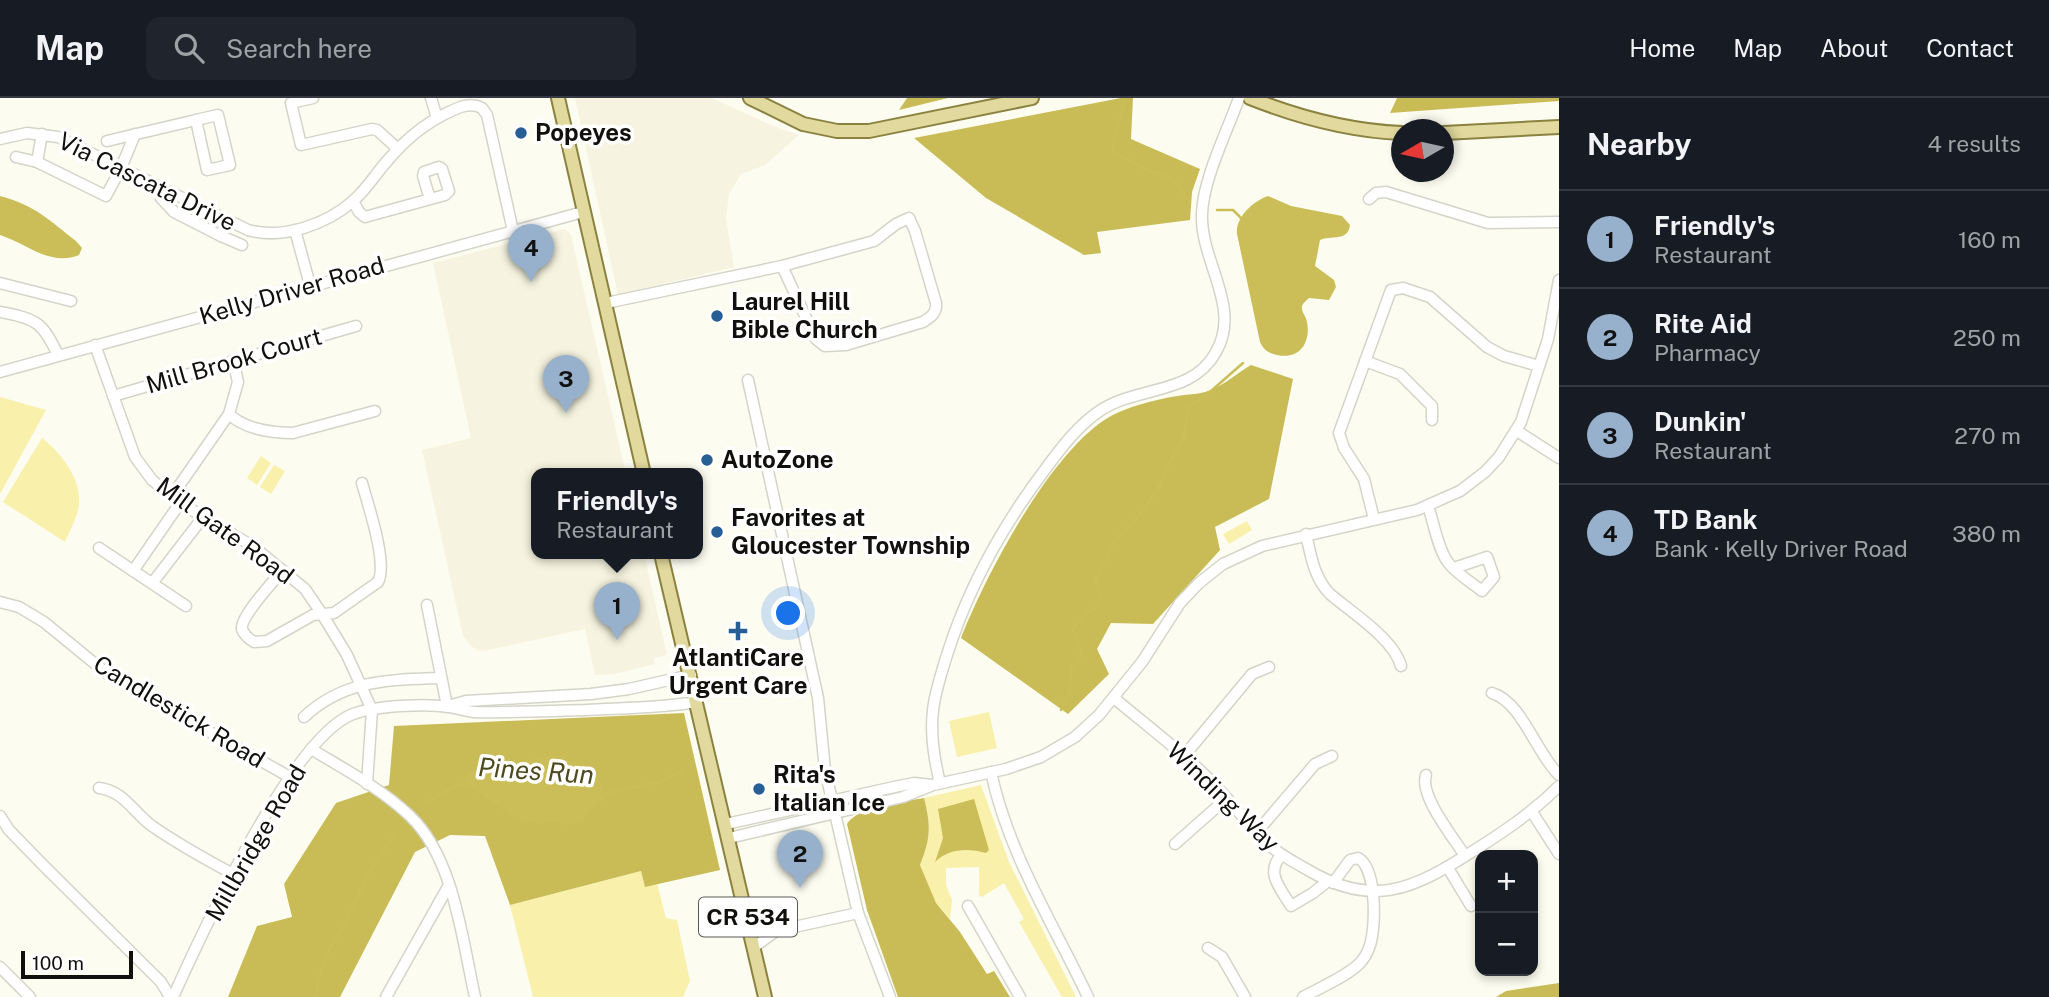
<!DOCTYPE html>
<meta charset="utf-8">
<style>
body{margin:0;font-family:"Public Sans",sans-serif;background:#20242c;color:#f1f3f6}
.controls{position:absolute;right:21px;bottom:21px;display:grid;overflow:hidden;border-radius:14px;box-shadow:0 4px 10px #0003}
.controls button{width:63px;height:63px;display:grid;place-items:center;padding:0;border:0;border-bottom:2px solid #363941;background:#171b24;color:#f1f3f6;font:35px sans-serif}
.compass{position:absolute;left:1391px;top:21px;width:63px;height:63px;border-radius:50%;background:#171b24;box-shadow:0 4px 10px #0003;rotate:261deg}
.scale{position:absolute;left:21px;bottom:18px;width:112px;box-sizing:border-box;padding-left:7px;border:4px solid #11100c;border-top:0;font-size:19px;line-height:24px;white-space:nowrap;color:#11100c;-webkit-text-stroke:5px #fff;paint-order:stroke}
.you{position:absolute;left:789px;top:516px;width:24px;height:24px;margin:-18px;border:5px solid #fff;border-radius:50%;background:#1a73e8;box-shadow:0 0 0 10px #1a73e833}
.badge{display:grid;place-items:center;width:46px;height:46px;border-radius:50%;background:#97b0cb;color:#111;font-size:23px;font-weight:700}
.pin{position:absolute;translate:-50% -58px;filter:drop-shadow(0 2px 4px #0008)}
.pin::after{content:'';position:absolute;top:37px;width:24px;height:21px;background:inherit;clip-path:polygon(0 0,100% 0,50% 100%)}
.popup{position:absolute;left:531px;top:370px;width:172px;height:91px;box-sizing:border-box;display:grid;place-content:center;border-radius:14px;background:#171b24;filter:drop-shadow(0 2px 5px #0005);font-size:23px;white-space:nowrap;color:#9ea1a6}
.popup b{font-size:26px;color:#f1f3f6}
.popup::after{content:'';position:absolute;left:50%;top:100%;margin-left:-14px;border:14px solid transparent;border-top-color:#171b24}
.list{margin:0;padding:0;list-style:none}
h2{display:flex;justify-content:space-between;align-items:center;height:91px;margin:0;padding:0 28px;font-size:30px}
h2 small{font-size:23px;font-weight:400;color:#9ea1a6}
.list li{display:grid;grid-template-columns:46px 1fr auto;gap:21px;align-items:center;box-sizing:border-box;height:98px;padding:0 28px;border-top:2px solid #363941}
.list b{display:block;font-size:26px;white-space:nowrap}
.list p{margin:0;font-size:23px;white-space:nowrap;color:#9ea1a6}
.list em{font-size:23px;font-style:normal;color:#9ea1a6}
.icon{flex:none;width:38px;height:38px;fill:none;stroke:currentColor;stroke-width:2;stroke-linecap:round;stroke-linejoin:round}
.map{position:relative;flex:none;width:1559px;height:899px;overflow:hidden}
header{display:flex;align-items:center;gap:42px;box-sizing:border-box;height:98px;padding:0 35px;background:#171b24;border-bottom:2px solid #363941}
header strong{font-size:33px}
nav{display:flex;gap:38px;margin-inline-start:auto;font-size:24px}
.search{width:490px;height:63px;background:#20242c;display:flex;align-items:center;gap:18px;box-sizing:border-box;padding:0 24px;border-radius:14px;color:#9ea1a6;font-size:26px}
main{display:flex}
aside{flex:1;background:#171b24}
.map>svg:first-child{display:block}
.built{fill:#f6f4e0}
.green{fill:#f9f0ac}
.forest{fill:#c9bc56}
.water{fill:#cbbe58}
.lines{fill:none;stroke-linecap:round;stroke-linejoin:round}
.stream{stroke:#cbbe58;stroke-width:2.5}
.minor-casing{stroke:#d5d4c8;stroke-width:13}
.major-casing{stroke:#8b8240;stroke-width:16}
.minor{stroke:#fff;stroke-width:10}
.major{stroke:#e1d99d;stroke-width:12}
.poi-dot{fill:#285e96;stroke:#fff;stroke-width:2.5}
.labels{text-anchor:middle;stroke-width:7;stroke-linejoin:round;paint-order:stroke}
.shield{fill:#fff;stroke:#585855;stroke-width:2}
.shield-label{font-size:23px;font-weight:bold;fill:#11100c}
.poi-label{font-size:24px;font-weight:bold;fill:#11100c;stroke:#fff;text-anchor:start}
.street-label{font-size:24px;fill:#11100c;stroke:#fff}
.water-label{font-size:26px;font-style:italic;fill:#4f491f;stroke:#fff}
</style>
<header>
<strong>Map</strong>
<div class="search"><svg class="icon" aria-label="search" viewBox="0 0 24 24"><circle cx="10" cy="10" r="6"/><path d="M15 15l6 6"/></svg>Search here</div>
<nav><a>Home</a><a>Map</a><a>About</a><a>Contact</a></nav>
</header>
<main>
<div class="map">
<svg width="1559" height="899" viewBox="0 0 1559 899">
<rect width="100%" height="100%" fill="#fdfcf0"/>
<g class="built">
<path d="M575 0H712L773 28 799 37 765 67 741 76 729 96 726 120 734 169 618 197Z"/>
<path d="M565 131 571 137 626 376H536V456H644L667 557 654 560 655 566 614 576 595 577 585 531 488 552 479 553 471 548 463 538 422 352 471 340 433 165Z"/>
</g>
<g class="green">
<path d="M0 299 46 312 0 396Z"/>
<path d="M42 340C61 355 82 381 79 407 77 420 70 432 65 444L3 404Z"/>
<path d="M261 358 271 365 257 387 247 380Z"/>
<path d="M274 367 285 373 271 396 260 389Z"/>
<path d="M1247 423 1252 432 1229 446 1223 436Z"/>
<path d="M989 614 997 650 957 659 949 623Z"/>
<path d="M981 687 1009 764 1076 899H1062L1019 824 1024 821 1004 785 982 799 979 797V769L946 770V787L952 802 950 821 936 805 920 767C931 740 931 728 924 700Z"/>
<path d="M641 773 645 788 657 785 666 820 677 822 690 883 683 899H533L510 807Z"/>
</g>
<g class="forest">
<path d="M907 0H948L899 12Z"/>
<path d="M1121 0H1133L1131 41 1200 71 1192 94 1190 122 1097 134 1101 155 1084 157 986 100 914 40Z"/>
<path d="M1397 0H1559V3L1390 15Z"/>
<path d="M1251 267 1293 281 1269 401 1215 429 1220 452 1153 526 1111 525 1097 551 1109 576 1068 616 961 540C985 478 1056 342 1117 315 1137 306 1162 300 1184 297 1191 296 1198 296 1205 294 1221 290 1237 275 1251 267Z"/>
<path d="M684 615 720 772 645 789 641 773 510 807 485 738 450 737 415 754 340 899H228L257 828 292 819 284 786 336 705 389 687 394 628Z"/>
<path d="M924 700C931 728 931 740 920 767L936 805 960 834 987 876 994 873 1010 899H898L867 812 847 726C858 708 903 704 924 700Z"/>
<path d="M1559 885V899H1496L1506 893Z"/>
</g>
<g class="water">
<path d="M0 98C35 107 49 122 76 143L82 150 79 157C50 169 26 145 0 137Z"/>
<path d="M1268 98 1291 108 1342 118 1350 127C1348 144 1331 137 1320 142L1315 168 1334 182 1336 189 1329 202 1309 200C1307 202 1303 205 1302 208 1301 214 1306 218 1307 224 1311 244 1300 262 1277 257 1268 255 1264 252 1260 244L1237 136C1235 120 1253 103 1268 98Z"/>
<path d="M556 659 574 664H584L585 670C597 677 605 686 605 701L586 715 584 721 579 724 564 727 557 723 540 726 516 720 470 689 467 677 471 674 538 660Z"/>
<path d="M974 701 989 752 986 755C968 750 949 750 935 764L943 740 938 711Z"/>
</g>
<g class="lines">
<g class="stream">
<path d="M1124 0C1124 17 1110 42 1114 54L1145 71 1173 81 1190 105"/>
<path d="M1217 112H1233L1241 120"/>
<path d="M1061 612 1070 593 1071 571 1082 558 1073 531 1088 513 1100 508 1097 504 1100 498 1095 482 1115 442 1135 423 1159 389 1168 367 1184 340 1188 308 1203 300 1243 265"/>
<path d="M603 696 659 684 684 672"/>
<path d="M427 704 455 688 468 685"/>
<path d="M316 899 319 879 327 856 347 822 372 768 396 736"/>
</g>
<defs>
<g id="minor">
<path d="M313 0 291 5 301 47 372 31 377 32 398 51"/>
<path d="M431 0 437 20"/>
<path d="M218 17 230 67 207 72 196 22Z"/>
<path d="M0 41 27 35 58 39 248 132C283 142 327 126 353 103 367 91 376 75 388 62 405 42 424 26 447 15 459 9 470 4 482 10L487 17 513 133"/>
<path d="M107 43 196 22"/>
<path d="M16 59 37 64 106 98 121 70 135 36"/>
<path d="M37 64 42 36"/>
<path d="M163 91 161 100 174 114 221 138 227 122"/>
<path d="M1369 101 1376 95 1386 94 1488 125 1559 124"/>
<path d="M353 103 359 114 365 119 445 97 449 93 442 71 439 69 424 74 423 78 430 101"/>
<path d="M909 120 915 133 936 205C937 215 931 219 923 224L846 247 825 248 816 241 782 168 874 143 896 126Z"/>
<path d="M295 132 310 187"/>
<path d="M221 138 242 147"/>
<path d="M0 185 71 203"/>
<path d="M606 205 782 168"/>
<path d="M0 214C36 221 42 223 58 257"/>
<path d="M95 247 135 359 152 382 180 405 254 449 305 491 322 516 347 557 372 612 367 686"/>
<path d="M1365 263 1400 276 1432 308V322"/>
<path d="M0 274 583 114"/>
<path d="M748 282 818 600 825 672 858 815 890 899"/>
<path d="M113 298 356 228"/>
<path d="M229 316C244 331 272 335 293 335L375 313"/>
<path d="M1517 333 1559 360"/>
<path d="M172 398 229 316 238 284 233 262"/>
<path d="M1428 408C1434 425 1437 448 1447 463 1455 475 1471 484 1482 493L1494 479 1487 459 1454 470"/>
<path d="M1374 421 1364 381 1344 350 1339 335 1391 192 1403 190 1430 199 1487 249 1504 258 1539 268"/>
<path d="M1306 436C1311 458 1314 480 1330 496 1351 514 1394 541 1401 568"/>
<path d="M99 450 186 508"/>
<path d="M133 473 180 405"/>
<path d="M281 474C273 484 240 519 242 531 244 537 249 541 254 544L267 543 313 517 334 515 378 484C388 465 368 407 362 385"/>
<path d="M153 484 204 418"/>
<path d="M0 504 19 509 44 524 110 578 288 678"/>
<path d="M427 507 447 608"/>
<path d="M1492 595C1522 604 1536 655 1559 677"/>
<path d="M1114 600C1146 627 1181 653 1211 683 1231 703 1247 726 1268 746 1280 757 1294 764 1308 772 1372 810 1412 792 1470 755 1502 735 1532 715 1559 688"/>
<path d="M448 608 466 603 591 596 629 591 691 577"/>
<path d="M304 619C345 581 389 582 441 580"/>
<path d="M311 651C344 671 382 691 410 718 454 760 462 841 475 899"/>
<path d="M1184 658 1252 576 1269 569"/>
<path d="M991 674C1008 755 1053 825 1088 899"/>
<path d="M1426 677C1419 698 1454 740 1465 758"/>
<path d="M940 685C934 661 930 637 933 612 935 594 941 577 946 560 967 492 1001 430 1044 373 1060 351 1078 327 1101 312 1138 288 1193 297 1216 254 1242 209 1200 163 1202 116 1203 81 1227 34 1239 0"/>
<path d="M99 690C124 693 133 714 152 728 178 746 205 761 233 776"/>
<path d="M1532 714 1559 756"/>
<path d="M0 718 9 732 44 768 161 884 170 899"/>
<path d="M726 726 899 688 914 685 932 687"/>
<path d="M1257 734 1315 666 1332 658"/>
<path d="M729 740 903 699 933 687 1006 671 1041 659 1075 639 1099 617 1142 564 1180 505 1199 485 1223 466 1262 448 1417 412 1460 393 1485 374 1499 359 1521 324 1548 241 1559 182"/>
<path d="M1175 746 1227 700"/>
<path d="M1282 757C1264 774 1281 791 1291 808L1313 795 1328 783"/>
<path d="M1448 770 1471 808"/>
<path d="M968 808 1020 899"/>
<path d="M750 829 776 833"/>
<path d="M754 849 776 833 858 815"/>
<path d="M1208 850 1222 859 1245 899"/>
<path d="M0 869 30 899"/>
<path d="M173 899C202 835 291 640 353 616 375 608 426 605 448 609 457 610 465 613 474 614 511 615 549 613 586 612 623 610 660 610 697 604"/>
<path d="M386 899 449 787"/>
<path d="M1303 899C1321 889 1344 880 1359 866 1364 861 1368 854 1370 847 1376 829 1377 770 1358 760L1350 762 1333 785"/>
</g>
<g id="major">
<path d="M558 0 644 376"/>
<path d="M750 0 803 26 837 33H869L1032 0"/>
<path d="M1250 0C1298 19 1350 33 1402 35"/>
<path d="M1444 35 1559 29"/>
<path d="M661 456 765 899"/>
</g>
</defs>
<use href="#minor" class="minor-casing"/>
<use href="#major" class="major-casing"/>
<use href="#minor" class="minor"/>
<use href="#major" class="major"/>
</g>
<g class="poi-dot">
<circle cx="521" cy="35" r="7"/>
<circle cx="717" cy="218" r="7"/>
<circle cx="707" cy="362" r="7"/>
<circle cx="717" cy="434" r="7"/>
<path d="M734.5 522.5h7v7h7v7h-7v7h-7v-7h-7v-7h7z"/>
<circle cx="759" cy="691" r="7"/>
</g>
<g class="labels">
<rect class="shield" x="699" y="799.5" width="98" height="39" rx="5"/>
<g class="shield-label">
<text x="748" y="827">CR 534</text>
</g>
<g class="poi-label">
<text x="535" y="43">Popeyes</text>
<text x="731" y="212">Laurel Hill<tspan x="731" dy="28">Bible Church</tspan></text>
<text x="721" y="370">AutoZone</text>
<text x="731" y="428">Favorites at<tspan x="731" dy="28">Gloucester Township</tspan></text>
<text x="738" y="568" text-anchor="middle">AtlantiCare<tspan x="738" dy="28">Urgent Care</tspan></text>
<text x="773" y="685">Rita's<tspan x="773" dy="28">Italian Ice</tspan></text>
</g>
<g class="street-label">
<text transform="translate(147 84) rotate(26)" y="8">Via Cascata Drive</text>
<text transform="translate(292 193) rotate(-16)" y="8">Kelly Driver Road</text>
<text transform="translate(234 263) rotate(-16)" y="8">Mill Brook Court</text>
<text transform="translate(225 433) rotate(36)" y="8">Mill Gate Road</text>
<text transform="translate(179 614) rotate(31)" y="8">Candlestick Road</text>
<text transform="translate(1223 699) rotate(44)" y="8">Winding Way</text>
<text transform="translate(256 745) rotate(-60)" y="8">Millbridge Road</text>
</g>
<g class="water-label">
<text transform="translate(536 673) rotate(4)" y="9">Pines Run</text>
</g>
</g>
</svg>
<div class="controls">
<button>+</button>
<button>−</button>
</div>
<svg class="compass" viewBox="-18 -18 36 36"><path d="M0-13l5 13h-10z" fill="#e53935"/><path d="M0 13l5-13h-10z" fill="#9ea1a6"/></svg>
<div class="scale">100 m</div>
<div class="you"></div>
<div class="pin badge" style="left:617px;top:542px">1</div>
<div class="popup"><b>Friendly's</b>Restaurant</div>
<div class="pin badge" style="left:800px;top:790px">2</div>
<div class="pin badge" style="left:566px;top:315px">3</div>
<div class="pin badge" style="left:531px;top:184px">4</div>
</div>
<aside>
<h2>Nearby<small>4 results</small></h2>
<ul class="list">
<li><span class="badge">1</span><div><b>Friendly's</b><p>Restaurant</p></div><em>160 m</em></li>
<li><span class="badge">2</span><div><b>Rite Aid</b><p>Pharmacy</p></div><em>250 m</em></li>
<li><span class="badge">3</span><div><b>Dunkin'</b><p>Restaurant</p></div><em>270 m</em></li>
<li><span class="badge">4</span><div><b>TD Bank</b><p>Bank · Kelly Driver Road</p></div><em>380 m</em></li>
</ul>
</aside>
</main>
